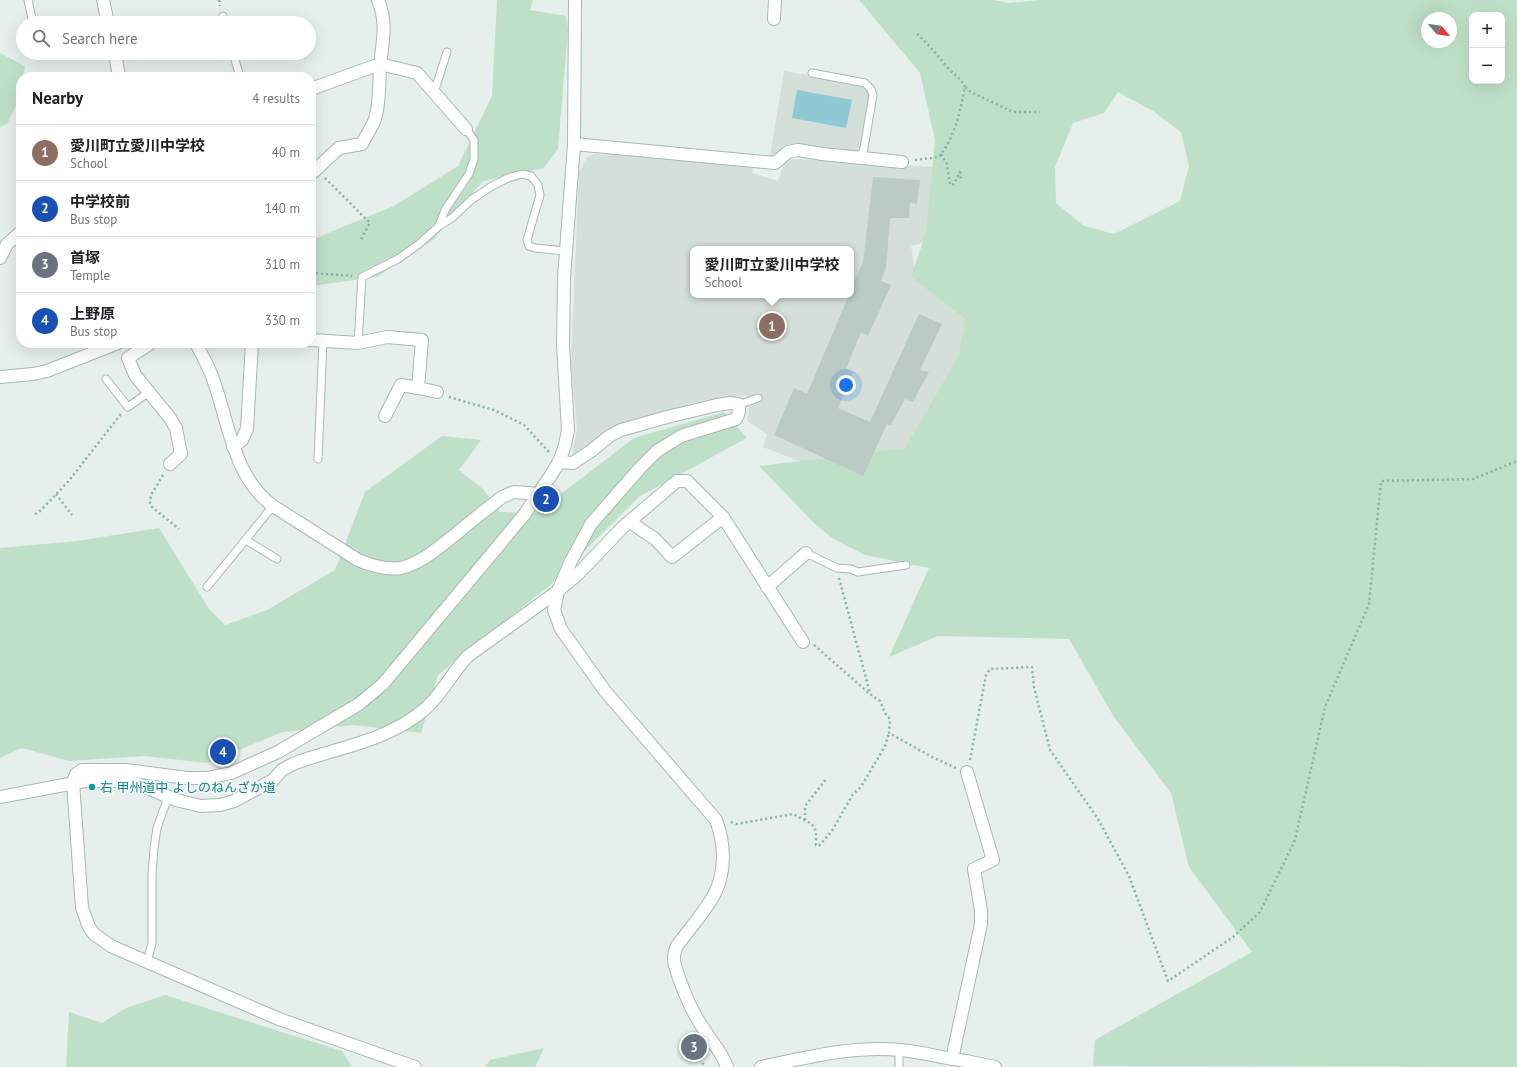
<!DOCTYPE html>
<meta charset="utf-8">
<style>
body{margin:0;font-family:"PT Sans","Noto Sans JP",sans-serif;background:#f2f2f2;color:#202124}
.controls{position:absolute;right:12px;top:12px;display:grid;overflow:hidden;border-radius:8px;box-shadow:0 4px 16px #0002}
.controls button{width:36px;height:36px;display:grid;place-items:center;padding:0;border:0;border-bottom:1px solid #e0e0e0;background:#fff;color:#202124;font:20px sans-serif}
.compass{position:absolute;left:1421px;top:12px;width:36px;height:36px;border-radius:50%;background:#fff;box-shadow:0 4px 16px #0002;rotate:119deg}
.you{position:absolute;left:846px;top:385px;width:14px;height:14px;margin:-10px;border:3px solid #fff;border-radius:50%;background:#1a73e8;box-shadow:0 0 0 6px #1a73e833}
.badge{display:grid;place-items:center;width:26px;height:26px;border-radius:50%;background:#7f4e3f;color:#fff;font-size:13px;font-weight:700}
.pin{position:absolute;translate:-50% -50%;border:2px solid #fff;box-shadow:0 1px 4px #0006}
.popup{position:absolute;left:690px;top:246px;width:164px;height:52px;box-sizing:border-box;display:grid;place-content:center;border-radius:8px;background:#fff;filter:drop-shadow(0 1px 3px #0005);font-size:13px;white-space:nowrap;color:#757577}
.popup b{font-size:15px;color:#202124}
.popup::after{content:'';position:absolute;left:50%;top:100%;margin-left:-8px;border:8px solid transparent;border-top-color:#fff}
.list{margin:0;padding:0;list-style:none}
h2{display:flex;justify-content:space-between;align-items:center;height:52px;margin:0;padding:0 16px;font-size:17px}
h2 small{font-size:13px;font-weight:400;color:#757577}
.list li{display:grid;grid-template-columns:26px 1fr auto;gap:12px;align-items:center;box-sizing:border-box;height:56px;padding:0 16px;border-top:1px solid #e0e0e0}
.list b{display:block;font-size:15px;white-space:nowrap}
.list p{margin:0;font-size:13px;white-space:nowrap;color:#757577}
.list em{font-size:13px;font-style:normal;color:#757577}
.icon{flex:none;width:22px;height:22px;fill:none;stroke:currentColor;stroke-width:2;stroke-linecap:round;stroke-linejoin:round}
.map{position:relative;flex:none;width:1517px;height:1067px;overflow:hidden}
.search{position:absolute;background:#fff;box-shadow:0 4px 16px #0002;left:16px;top:16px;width:300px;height:44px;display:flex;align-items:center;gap:10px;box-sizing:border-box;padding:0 14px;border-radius:22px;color:#757577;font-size:15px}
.panel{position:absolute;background:#fff;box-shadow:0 4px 16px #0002;left:16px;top:72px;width:300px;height:276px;border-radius:16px}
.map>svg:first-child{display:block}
.built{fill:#d4dfda;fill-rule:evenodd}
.green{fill:#bfe0c8;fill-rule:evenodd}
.water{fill:#8ec9d4}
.building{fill:#bbcac4}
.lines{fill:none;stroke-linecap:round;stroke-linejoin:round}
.service-casing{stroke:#a8b8b2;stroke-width:9}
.minor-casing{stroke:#a8b8b2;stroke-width:14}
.tertiary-casing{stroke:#a8b8b2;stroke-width:14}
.path{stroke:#86b3a5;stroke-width:2.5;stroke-dasharray:2 3;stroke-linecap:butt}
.service{stroke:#fff;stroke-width:7}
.minor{stroke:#fff;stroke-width:12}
.tertiary{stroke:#fff;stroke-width:12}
.culture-dot{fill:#0f9aa8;stroke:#f7fbf9;stroke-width:1.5}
.labels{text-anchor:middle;stroke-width:3.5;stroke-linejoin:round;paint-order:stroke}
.culture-label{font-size:13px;fill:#0d838f;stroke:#f7fbf9;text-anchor:start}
</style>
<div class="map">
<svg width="1517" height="1067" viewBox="0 0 1517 1067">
<rect width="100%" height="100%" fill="#e6efeb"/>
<g class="built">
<path d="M784 71 858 83 869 90 871 96 864 140 857 151 834 153 785 148 771 157 770 156Z"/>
<path d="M609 151 743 164 753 168 752 173 778 181 785 161 795 159 933 167 930 241 911 246 914 266 970 304 971 338 882 493 763 447 767 434 747 421 749 407 747 395 704 400 607 428 597 439 574 457 572 456 577 430 571 361 579 173 587 157 593 154 607 155ZM693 249H851V295H693Z"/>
</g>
<g class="green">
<path d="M497 0H533L530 10 566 16 568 29 558 149 544 168 483 181 434 239 377 277 311 286V240L394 206 458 166 492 96Z"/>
<path d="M859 0H994L1009 3 1039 0H1517V1067L1093 1066 1095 1040 1252 952 1189 867 1171 793 1114 717 1069 639 938 636 889 657 929 568 865 555 832 538 814 523 759 466 905 448 958 357 966 319 911 277 926 233 935 140 920 73ZM1472 15H1502V81H1472ZM1427 18H1451V42H1427ZM1118 92 1153 111 1181 132 1189 166 1180 201 1114 234 1084 226 1056 203 1055 167 1073 123 1104 113Z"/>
<path d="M0 53 25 66 23 77H21L19 100 7 124 0 127Z"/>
<path d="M724 412 747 438 640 496 549 586 438 675 421 733 354 725 283 732 207 763 144 756 69 761 22 748 0 758V548L77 541 159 528 209 609 225 625 267 610 335 570 365 492 442 436 481 440 459 470 483 489 500 512 536 513 634 438Z"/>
<path d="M165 995 342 1051 352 1067H66L69 1012 102 1023 126 1008Z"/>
<path d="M544 1048 535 1067H485L490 1060Z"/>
</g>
<path class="water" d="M797 90 852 100 846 128 792 118Z"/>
<path class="building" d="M873 177 920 180 917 204 910 203 909 218H890L886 268 881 281 891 285 868 336 861 332 846 369 853 372 838 408 870 422 919 314 942 324 920 370 929 372 913 402 905 399 891 425 887 424 863 476 774 435 794 388 807 394 849 295H851V289L863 262Z"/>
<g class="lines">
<defs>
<g id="service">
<path d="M28 0 33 23"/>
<path d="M223 16 225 23"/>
<path d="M233 53 240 77"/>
<path d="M812 73 865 83 871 89 873 95 864 148 861 158"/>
<path d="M434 93 447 52"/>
<path d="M439 226 445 210 469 174 474 159V140L466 129"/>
<path d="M358 343 362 277 398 259 419 244 439 226 452 218 471 200 492 186 508 178 522 174 531 176 538 185 540 195 527 240 529 246 535 248 565 251"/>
<path d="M106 379 128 407 149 392"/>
<path d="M738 405 758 398"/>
<path d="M318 459 323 341"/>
<path d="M246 540 277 559"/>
<path d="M806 553 837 568 851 569 858 572 906 565"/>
<path d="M207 587 273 506"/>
<path d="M147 962 152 943V876L154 848 157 828 168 797"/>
<path d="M899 1067V1050"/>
</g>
<g id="minor">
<path d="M103 0 108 23"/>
<path d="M774 19 775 0"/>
<path d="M115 53 119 77"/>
<path d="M311 89 380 64 417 73 466 129"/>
<path d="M574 144 775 163 788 152 798 150 822 154 902 162"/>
<path d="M311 174 339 148 362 144C366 136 372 127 375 119 380 103 379 84 380 67 382 42 388 24 378 0"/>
<path d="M0 258 7 244 21 232"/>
<path d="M311 340 358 343 387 337 422 340 418 388 437 392"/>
<path d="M151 343 128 358 135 375 170 418 176 428 181 454 170 464"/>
<path d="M196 343C202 356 210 368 214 382 229 424 234 478 273 506L358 560C372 566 386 570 401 568 422 563 439 547 456 534 471 521 487 509 502 497L514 492 539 494"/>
<path d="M0 377 33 374 47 371 118 343"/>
<path d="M385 416 401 385 418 388"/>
<path d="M233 447 242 440 247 429 252 343"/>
<path d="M559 462 573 463 591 451 611 435 621 430 667 417 717 405 730 403 738 404C740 409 739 414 736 419L681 436 657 451 640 468 591 524 571 561 558 591 554 610 561 629 605 691 716 820C725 844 726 872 714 895 704 913 689 929 677 946 671 959 675 965 679 978 685 995 692 1012 703 1028 711 1041 722 1052 727 1067"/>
<path d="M630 522 655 539 672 557 723 517"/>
<path d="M767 587 806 553"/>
<path d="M0 797 85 781H125L138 784 176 800 201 806 220 805 234 801 273 780 282 770 295 763C339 747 389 741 426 708 443 693 452 672 468 656L558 591 578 574 623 527 677 481H687L723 517 803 642"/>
<path d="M952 1059 981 924V911L974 869 993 860 967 772"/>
<path d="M966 1061 995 1067"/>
</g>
<g id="tertiary">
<path d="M415 1067 279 1019 129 954 111 946 94 934 89 927 82 908 73 783 76 774 82 770H126L187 778H207L231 773 278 752 359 704 383 684 524 515 551 475 559 462 565 445 568 430 563 345 564 278 574 144 575 0"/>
<path d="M761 1067C805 1058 854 1045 900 1050 922 1052 944 1058 966 1061"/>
</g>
</defs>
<use href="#service" class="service-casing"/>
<use href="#minor" class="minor-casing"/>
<use href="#tertiary" class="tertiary-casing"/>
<g class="path">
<path d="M219 0 220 6"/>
<path d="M917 34C929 44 938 57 949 69 956 76 961 78 965 87"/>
<path d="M941 154 947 164 950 185 954 184 960 172 961 179"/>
<path d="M915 160 939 157C955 137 960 112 965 87L971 92 1013 112H1040"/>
<path d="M325 178 370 223 360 241"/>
<path d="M311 273 352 276"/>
<path d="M449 397 494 410 524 425 549 452"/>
<path d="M163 475 151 495 150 503 152 507 179 529"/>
<path d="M56 494 72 515"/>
<path d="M35 514 39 512 67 483 121 414"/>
<path d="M839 578 870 693"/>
<path d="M814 645 870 694 880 701 885 713 890 719 889 733 932 757 956 768"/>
<path d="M970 760 986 675 990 669 1032 667 1034 687 1050 750 1098 819 1129 876 1168 981 1233 937 1260 912 1295 840 1325 707 1369 604 1381 481 1473 479 1517 461"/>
<path d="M805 820V806L827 778"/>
<path d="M731 822 737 824 793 814 812 824 816 831V845L819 846 832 831 853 794 861 787 885 746 889 733"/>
<path d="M698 1054 705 1067"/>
</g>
<use href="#service" class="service"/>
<use href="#minor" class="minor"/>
<use href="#tertiary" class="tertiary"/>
</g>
<circle class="culture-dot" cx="92" cy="787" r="4"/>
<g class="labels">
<g class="culture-label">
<text x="100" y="792">右 甲州道中 よしのねんざか道</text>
</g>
</g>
</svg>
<div class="controls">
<button>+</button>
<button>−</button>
</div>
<svg class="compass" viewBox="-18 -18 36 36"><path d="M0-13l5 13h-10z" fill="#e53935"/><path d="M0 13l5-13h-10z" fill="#757577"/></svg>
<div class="you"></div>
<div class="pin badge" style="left:772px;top:326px;background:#8d6e63">1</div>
<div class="popup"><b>愛川町立愛川中学校</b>School</div>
<div class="pin badge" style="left:546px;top:499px;background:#1a4fb4">2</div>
<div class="pin badge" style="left:694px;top:1047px;background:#6b7280">3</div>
<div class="pin badge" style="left:223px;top:752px;background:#1a4fb4">4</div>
<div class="search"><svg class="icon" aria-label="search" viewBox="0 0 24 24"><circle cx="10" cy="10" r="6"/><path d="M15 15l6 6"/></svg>Search here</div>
<section class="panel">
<h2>Nearby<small>4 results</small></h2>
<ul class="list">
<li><span class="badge" style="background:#8d6e63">1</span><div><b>愛川町立愛川中学校</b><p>School</p></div><em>40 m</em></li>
<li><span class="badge" style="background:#1a4fb4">2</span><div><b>中学校前</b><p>Bus stop</p></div><em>140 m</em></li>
<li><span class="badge" style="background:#6b7280">3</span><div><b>首塚</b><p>Temple</p></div><em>310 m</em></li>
<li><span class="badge" style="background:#1a4fb4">4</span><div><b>上野原</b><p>Bus stop</p></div><em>330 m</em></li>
</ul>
</section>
</div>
